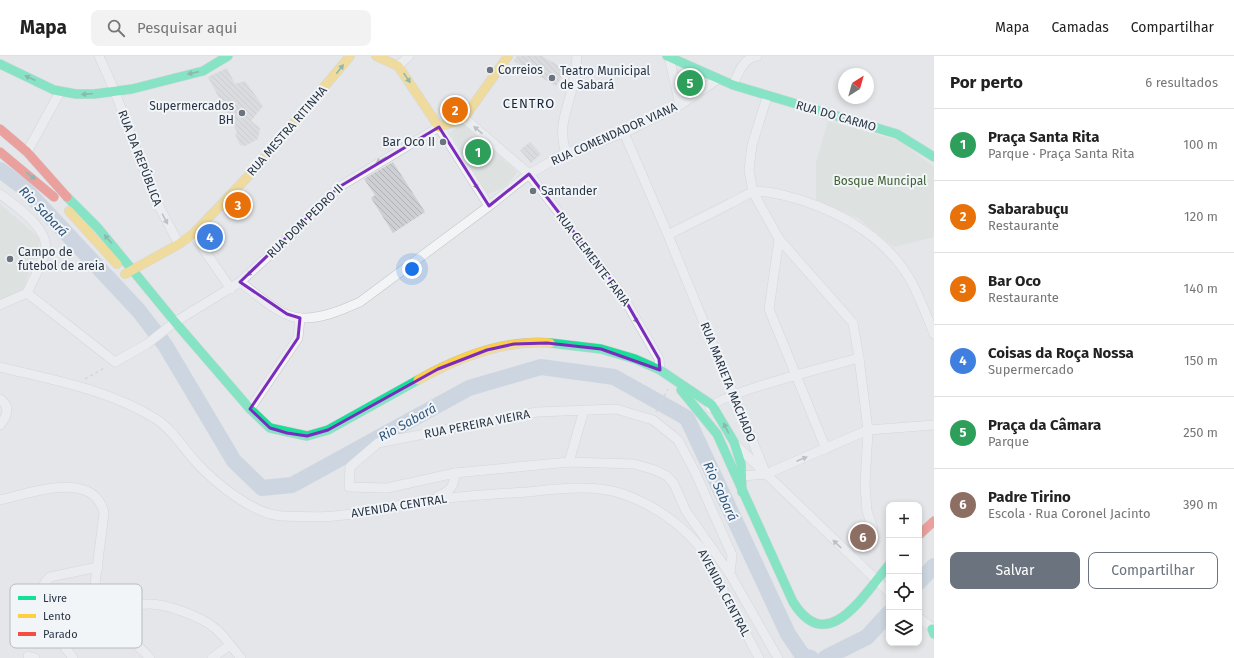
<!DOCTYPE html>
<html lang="pt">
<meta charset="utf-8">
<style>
body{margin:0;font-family:"Fira Sans",sans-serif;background:#f2f2f2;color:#222}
.controls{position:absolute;right:12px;bottom:12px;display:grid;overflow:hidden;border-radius:8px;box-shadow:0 2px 6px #0003}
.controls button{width:36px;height:36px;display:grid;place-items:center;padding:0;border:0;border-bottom:1px solid #e0e0e0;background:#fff;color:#222;font:20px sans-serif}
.compass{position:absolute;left:838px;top:12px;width:36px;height:36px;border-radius:50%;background:#fff;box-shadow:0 2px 6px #0003;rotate:37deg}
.you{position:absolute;left:412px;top:213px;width:14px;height:14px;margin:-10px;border:3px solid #fff;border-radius:50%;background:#1a73e8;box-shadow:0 0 0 6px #1a73e833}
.badge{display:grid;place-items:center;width:26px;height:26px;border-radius:50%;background:#6a737e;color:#fff;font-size:13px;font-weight:700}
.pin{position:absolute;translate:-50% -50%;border:2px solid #fff;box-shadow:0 1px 4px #0006}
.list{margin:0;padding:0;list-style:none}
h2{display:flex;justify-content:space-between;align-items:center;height:52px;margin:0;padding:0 16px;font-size:17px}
h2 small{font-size:13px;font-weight:400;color:#767676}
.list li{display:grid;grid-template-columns:26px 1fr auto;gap:12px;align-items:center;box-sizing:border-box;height:72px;padding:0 16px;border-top:1px solid #e0e0e0}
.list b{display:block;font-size:15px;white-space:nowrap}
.list p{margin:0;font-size:13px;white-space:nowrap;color:#767676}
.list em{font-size:13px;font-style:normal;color:#767676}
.actions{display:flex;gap:8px;padding:12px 16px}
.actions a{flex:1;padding:9px 0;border:1px solid #6a737e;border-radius:8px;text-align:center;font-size:14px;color:#6a737e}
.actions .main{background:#6a737e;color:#fff}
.icon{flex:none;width:22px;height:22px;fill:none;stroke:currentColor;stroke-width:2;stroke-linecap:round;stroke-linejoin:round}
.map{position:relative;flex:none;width:934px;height:602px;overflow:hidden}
header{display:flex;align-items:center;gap:24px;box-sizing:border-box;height:56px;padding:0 20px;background:#fff;border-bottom:1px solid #e0e0e0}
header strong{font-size:19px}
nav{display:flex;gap:22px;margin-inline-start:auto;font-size:14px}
.search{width:280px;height:36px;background:#f2f2f2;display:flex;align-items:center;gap:10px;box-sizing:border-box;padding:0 14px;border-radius:8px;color:#767676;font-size:15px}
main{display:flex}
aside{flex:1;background:#fff}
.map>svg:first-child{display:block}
.green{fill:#d5ddd4}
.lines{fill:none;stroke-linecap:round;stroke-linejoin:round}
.river{stroke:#b1c4d5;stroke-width:16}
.building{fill:url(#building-back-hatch)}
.street-casing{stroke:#c2c4c7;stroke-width:10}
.fast-casing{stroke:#c2c4c7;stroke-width:10}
.slow-casing{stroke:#c2c4c7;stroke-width:10}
.jam-casing{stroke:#c2c4c7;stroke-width:10}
.path{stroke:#c2c5c9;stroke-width:1.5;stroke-dasharray:3 3;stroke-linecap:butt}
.street{stroke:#f3f4f6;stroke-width:9}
.fast{stroke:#16e098;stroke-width:9}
.slow{stroke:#ffcf43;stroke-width:9}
.jam{stroke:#f24e42;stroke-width:9}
.oneway{fill:#20826a}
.oneway2{fill:#8e949e}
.marked{fill:none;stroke:#7b2cbf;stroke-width:3;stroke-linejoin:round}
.poi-dot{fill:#6a737e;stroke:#f2f5f8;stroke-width:1.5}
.labels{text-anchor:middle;stroke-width:4;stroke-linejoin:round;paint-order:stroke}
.poi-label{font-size:12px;fill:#293545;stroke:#f2f5f8;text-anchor:start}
.street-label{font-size:12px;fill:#293545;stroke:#f2f5f8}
.park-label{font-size:12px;fill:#406135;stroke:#f2f5f8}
.neighbourhood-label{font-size:13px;letter-spacing:1px;fill:#1b2536;stroke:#f2f5f8}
.water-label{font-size:13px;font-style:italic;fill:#30567c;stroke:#f2f5f8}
.key{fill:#f2f5f8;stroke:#b6bbc2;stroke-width:1}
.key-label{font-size:11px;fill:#293545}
</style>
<header>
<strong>Mapa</strong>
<div class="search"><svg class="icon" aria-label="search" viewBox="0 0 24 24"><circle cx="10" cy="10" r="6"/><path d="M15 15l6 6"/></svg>Pesquisar aqui</div>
<nav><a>Mapa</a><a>Camadas</a><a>Compartilhar</a></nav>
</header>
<main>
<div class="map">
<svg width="934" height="602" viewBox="0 0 934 602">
<defs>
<pattern id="building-back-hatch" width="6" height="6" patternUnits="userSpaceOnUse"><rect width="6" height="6" fill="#cdcfd2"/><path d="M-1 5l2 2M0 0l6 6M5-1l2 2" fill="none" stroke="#b0b2b6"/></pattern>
</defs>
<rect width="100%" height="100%" fill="#e4e6e9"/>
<g class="green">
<path d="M683 11 701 19 688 33 683 21Z"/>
<path d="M828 65 900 85 934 111V181L894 191 858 162 816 144V107Z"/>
<path d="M463 67 517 116C509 128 500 135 486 138L450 77Z"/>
<path d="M0 148 41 183 23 234 0 245Z"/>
</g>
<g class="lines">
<g class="river">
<path d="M0 114 24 132 139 255 165 289 234 405 262 432 292 429 469 332 541 311 614 321 687 362 788 578 803 600 811 602"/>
<path d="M919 526 934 510"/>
<path d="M825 602 867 581 889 557"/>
</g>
</g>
<g class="building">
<path d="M517 0H542L566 14 556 30 514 5Z"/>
<path d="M227 12 235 28 245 25 263 50 251 65 260 72 258 83 245 90 240 89 235 78 237 76 208 21Z"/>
<path d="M530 86 541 98 531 107 520 94Z"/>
<path d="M393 106 425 156 393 177 371 142 375 139 364 123Z"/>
</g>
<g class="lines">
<defs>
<g id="street">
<path d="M99 0 115 36 154 141 179 188"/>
<path d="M669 1 680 49"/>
<path d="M398 10 409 0"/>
<path d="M733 29C738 18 743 2 757 0"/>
<path d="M767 41 752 89 749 114 753 136 779 183 853 267 859 302 868 374 865 430 867 455 873 473"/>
<path d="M464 62 529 118 621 237 659 303 660 314"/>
<path d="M624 77 668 179 766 418"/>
<path d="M27 96 60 36"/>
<path d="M566 97C557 69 568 54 573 28 575 19 576 9 577 0"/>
<path d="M0 138C16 150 52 174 45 197 41 210 33 224 27 237L0 249"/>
<path d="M193 178 231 233"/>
<path d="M668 179C689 168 710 158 731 147 738 144 746 138 753 136 765 133 789 141 801 144 845 158 888 184 911 225 920 242 927 260 934 278"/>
<path d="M779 183 769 253 826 393"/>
<path d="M240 226C257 238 279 261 301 262 321 263 342 254 360 246L489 150 529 118 566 97 624 77 680 49 718 23"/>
<path d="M27 237 115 306 147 288 175 266 240 226 287 183 339 131 439 71 489 150"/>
<path d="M0 311C53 324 110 334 156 363 172 373 183 392 196 406 214 426 254 459 282 460 302 461 323 462 344 459 373 455 402 448 431 444 463 440 495 438 527 436 557 433 594 428 623 438 654 449 680 467 701 492L759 602"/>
<path d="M0 343C11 350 7 361 0 369"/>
<path d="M710 352C718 338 837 308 859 302"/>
<path d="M250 353 298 282 300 262"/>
<path d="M736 389 889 536"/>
<path d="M569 406 584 354"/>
<path d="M737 418 742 420 766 418 868 374 934 369"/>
<path d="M438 440C451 435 454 430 455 417"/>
<path d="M0 444C30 437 94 413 104 457L95 528C96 562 129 579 150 602"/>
<path d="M730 518 732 499 695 416 678 384 653 364 616 353 537 356 378 387 350 411 349 431 387 432 455 417 569 406 634 408 655 414 667 420 674 428 686 455 730 518 778 602"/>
<path d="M919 562 934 573"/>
<path d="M112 566C121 561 131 552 141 549 160 544 203 561 217 574 226 582 233 593 241 602"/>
<path d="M58 582 44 530 45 526 50 521 98 511"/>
<path d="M28 600 35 602"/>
<path d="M73 602 58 582 104 557"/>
<path d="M212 602 230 589"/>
</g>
<g id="fast">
<path d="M667 0 733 29 897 78 934 101"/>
<path d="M0 8 54 34 76 38H94L132 33 203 15 228 0"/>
<path d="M67 141 98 172 175 266 250 353 270 372 307 380 328 374 418 324"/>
<path d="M550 287 601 293 635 303 660 314 712 349 734 386 741 408 742 436"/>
<path d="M681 334 717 378 793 546C828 602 864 538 889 509"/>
<path d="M932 573 934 578"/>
</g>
<g id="slow">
<path d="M376 0 398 10 439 71 464 62 508 0"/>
<path d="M69 155 117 208"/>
<path d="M125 218 179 188 193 178 256 112 350 0"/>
<path d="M418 324C457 302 504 283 550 287"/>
</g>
<g id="jam">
<path d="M0 73 27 96 67 141"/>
<path d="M0 96 54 141"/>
<path d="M919 479 934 465"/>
</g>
</defs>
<use href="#street" class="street-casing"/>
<use href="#fast" class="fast-casing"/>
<use href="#slow" class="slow-casing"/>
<use href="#jam" class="jam-casing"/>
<g class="path">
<path d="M85 323 106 311"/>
<path d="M656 356 668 333"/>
</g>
<use href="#street" class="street"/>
<use href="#fast" class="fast"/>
<use href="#slow" class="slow"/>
<use href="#jam" class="jam"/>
</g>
<defs><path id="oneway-solid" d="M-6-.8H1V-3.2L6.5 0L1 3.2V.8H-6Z"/></defs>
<g class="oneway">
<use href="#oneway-solid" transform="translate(340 13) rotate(-52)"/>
<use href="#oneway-solid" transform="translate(193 17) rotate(167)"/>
<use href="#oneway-solid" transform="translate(30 22) rotate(-155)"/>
<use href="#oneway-solid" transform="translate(407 22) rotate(56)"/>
<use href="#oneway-solid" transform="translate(87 38) rotate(175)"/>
<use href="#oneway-solid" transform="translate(31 120) rotate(39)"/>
<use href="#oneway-solid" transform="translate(108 183) rotate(-130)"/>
<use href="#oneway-solid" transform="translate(726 372) rotate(-118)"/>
</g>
<g class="oneway2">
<use href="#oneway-solid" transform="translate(478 74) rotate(-139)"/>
<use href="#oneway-solid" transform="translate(381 104) rotate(149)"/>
<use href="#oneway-solid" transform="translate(475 128) rotate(58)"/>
<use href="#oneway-solid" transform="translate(165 163) rotate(62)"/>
<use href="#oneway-solid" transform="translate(251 216) rotate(138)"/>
<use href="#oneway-solid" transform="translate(635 262) rotate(61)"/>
<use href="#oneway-solid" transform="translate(802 403) rotate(-23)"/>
<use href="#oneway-solid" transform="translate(837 488) rotate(-136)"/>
</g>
<path d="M0 0H934V602H0ZM439 71 489 150 529 118 621 237 659 303 660 314 601 293 547 287 514 288 487 294 438 313 328 374 307 380 287 377 270 372 250 353 298 282 300 262 287 258 240 226 339 131Z" fill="#e4e6e9" fill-opacity=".55" fill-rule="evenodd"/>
<path class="marked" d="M439 71 489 150 529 118 621 237 659 303 660 314 601 293 547 287 514 288 487 294 438 313 328 374 307 380 287 377 270 372 250 353 298 282 300 262 287 258 240 226 339 131Z"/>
<g class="poi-dot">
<circle cx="490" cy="14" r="4"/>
<circle cx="552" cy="22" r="4"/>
<circle cx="242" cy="57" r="4"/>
<circle cx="443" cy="86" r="4"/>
<circle cx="533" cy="135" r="4"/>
<circle cx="10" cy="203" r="4"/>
</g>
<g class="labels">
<g class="poi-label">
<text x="498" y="18">Correios</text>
<text x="560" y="19">Teatro Municipal<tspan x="560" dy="14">de Sabará</tspan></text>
<text x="234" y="54" text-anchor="end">Supermercados<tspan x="234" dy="14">BH</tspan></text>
<text x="435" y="90" text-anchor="end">Bar Oco II</text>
<text x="541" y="139">Santander</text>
<text x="18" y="200">Campo de<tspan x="18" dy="14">futebol de areia</tspan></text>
</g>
<g class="street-label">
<text transform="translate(836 60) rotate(16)" y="4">RUA DO CARMO</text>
<text transform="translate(287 75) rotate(-49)" y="4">RUA MESTRA RITINHA</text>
<text transform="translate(614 78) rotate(-24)" y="4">RUA COMENDADOR VIANA</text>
<text transform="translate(140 102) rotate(69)" y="4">RUA DA REPÚBLICA</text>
<text transform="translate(305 165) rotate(-44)" y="4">RUA DOM PEDRO II</text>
<text transform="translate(593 203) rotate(53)" y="4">RUA CLEMENTE FARIA</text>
<text transform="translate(728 326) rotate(68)" y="4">RUA MARIETA MACHADO</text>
<text transform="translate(477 368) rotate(-11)" y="4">RUA PEREIRA VIEIRA</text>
<text transform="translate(399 450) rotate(-9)" y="4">AVENIDA CENTRAL</text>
<text transform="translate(724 537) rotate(62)" y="4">AVENIDA CENTRAL</text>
</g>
<g class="park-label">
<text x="880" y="129">Bosque Muncipal</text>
</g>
<g class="neighbourhood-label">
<text x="529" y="52">CENTRO</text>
</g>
<g class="water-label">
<text transform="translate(44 155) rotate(46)" y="5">Rio Sabará</text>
<text transform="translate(407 366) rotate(-29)" y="5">Rio Sabará</text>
<text transform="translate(721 435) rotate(65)" y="5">Rio Sabará</text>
</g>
</g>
<rect x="10" y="528" width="132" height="64" rx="6" class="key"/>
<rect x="18" y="540" width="18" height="4" fill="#16e098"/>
<rect x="18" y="558" width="18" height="4" fill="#ffcf43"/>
<rect x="18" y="576" width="18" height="4" fill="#f24e42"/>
<g class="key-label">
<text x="43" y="546">Livre</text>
<text x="43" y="564">Lento</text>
<text x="43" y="582">Parado</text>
</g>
</svg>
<div class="controls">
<button>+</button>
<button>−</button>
<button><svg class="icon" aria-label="locate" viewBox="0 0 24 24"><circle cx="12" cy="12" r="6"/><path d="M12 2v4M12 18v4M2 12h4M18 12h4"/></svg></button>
<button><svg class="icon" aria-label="layers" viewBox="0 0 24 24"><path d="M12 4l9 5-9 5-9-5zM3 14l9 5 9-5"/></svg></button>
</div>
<svg class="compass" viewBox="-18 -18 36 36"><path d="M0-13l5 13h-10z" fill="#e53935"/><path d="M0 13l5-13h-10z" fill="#767676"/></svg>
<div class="you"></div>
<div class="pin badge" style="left:478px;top:96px;background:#2e9e5b">1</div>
<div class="pin badge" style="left:455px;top:54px;background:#e8710a">2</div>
<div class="pin badge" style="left:238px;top:149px;background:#e8710a">3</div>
<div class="pin badge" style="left:210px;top:181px;background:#3f7fe0">4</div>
<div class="pin badge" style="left:690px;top:27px;background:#2e9e5b">5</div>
<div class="pin badge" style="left:863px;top:481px;background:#8d6e63">6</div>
</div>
<aside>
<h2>Por perto<small>6 resultados</small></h2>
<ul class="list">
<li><span class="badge" style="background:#2e9e5b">1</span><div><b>Praça Santa Rita</b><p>Parque · Praça Santa Rita</p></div><em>100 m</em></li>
<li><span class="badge" style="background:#e8710a">2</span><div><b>Sabarabuçu</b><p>Restaurante</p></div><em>120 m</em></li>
<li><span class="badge" style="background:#e8710a">3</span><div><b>Bar Oco</b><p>Restaurante</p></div><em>140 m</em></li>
<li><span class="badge" style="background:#3f7fe0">4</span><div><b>Coisas da Roça Nossa</b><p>Supermercado</p></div><em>150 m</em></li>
<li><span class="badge" style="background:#2e9e5b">5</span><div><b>Praça da Câmara</b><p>Parque</p></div><em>250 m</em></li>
<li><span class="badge" style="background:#8d6e63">6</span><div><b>Padre Tirino</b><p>Escola · Rua Coronel Jacinto</p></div><em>390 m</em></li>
</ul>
<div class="actions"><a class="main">Salvar</a><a>Compartilhar</a></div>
</aside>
</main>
